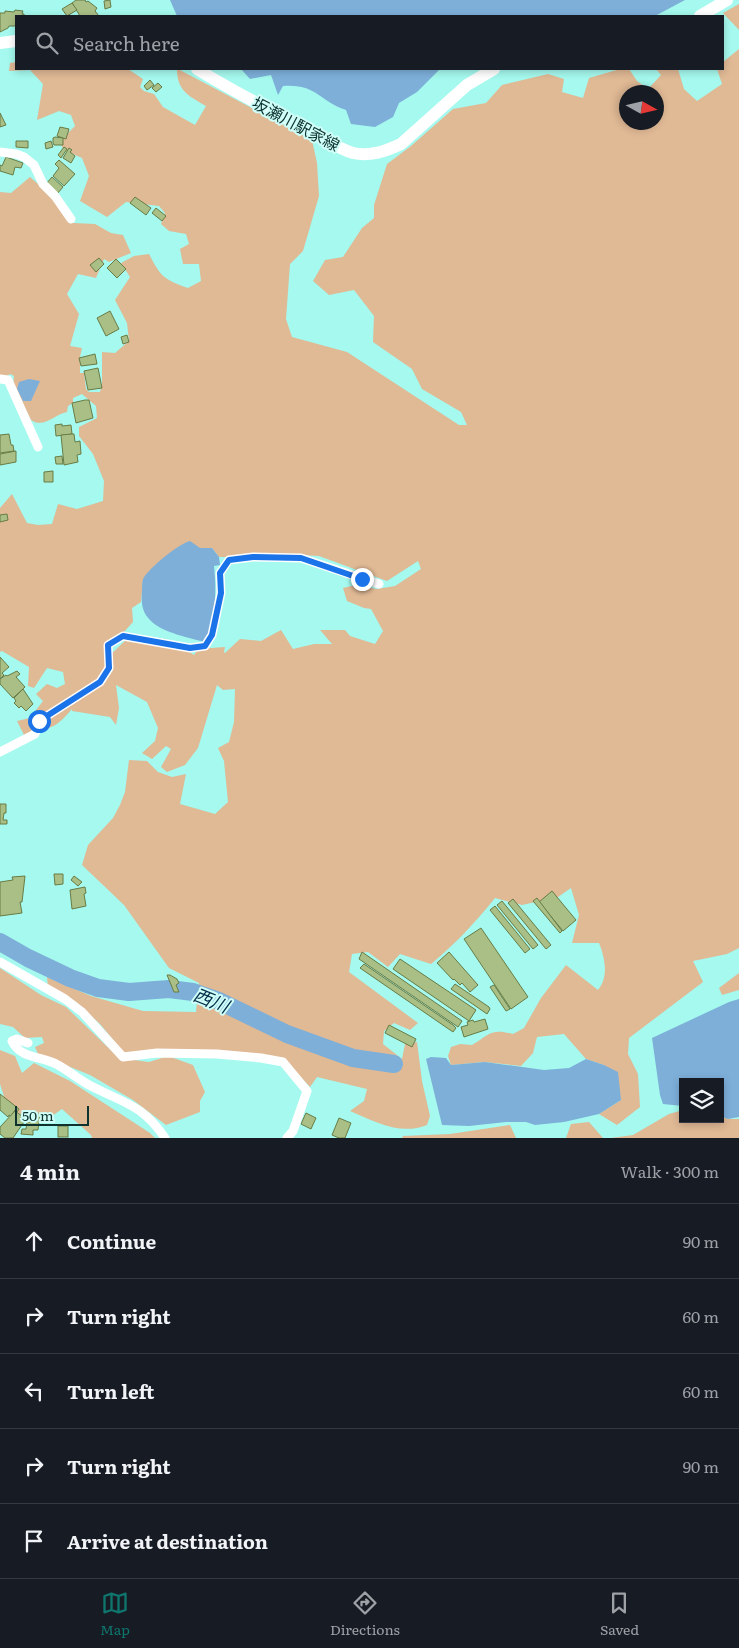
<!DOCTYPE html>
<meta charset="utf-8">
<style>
body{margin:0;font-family:Literata,"Noto Sans JP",serif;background:#242831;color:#f1f3f6}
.controls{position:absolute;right:15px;bottom:15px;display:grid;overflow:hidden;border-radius:0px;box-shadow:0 2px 8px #0003}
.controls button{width:45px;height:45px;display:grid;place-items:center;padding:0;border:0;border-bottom:1px solid #363941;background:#171b24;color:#f1f3f6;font:25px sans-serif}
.compass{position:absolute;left:619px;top:85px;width:45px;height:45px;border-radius:50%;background:#171b24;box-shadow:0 2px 8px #0003;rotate:98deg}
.scale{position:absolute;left:15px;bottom:12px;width:74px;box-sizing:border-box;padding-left:5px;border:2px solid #0e322e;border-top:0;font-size:14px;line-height:18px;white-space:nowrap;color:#0e322e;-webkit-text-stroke:4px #cffff8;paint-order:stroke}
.stop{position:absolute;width:15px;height:15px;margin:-11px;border:4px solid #1a73e8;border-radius:50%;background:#fff}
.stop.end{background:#1a73e8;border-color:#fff;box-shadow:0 1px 5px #0008}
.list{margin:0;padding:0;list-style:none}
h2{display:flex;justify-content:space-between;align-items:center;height:65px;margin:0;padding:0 20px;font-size:21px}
h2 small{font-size:16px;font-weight:400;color:#9ea1a6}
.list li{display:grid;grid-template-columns:32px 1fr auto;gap:15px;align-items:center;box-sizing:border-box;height:75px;padding:0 20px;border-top:1px solid #363941}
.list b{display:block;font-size:19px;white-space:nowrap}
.list em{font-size:16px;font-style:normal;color:#9ea1a6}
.icon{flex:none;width:28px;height:28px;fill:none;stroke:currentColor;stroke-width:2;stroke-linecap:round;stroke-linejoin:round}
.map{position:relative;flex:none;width:739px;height:1138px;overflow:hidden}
.search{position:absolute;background:#171b24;box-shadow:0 2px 8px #0003;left:15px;right:15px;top:15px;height:55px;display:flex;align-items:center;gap:12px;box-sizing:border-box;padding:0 18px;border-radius:0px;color:#9ea1a6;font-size:19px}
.sheet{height:440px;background:#171b24}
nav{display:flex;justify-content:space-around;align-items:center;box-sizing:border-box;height:70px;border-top:1px solid #363941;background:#171b24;font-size:14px;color:#9ea1a6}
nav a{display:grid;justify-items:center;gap:2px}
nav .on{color:#0f766e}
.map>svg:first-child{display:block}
.green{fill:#e0b995;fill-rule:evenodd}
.water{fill:#7dafd9}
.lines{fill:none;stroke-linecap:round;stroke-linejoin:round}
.river{stroke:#7dafd9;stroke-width:18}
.building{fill:#a9bf86;stroke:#687c45}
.street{stroke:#fff;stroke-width:9}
.secondary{stroke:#fff;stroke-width:12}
.route{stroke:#1a73e8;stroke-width:6}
.labels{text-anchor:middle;stroke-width:4;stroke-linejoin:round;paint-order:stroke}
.street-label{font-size:16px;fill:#0e322e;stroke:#cffff8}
.water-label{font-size:18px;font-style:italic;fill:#062e4a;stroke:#cffff8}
</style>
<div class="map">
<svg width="739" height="1138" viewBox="0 0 739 1138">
<rect width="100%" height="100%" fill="#a5f9ee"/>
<g class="green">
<path d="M739 4V30L723 13Z"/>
<path d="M739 49V948L727 954 693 961 703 982 629 1038 628 1054 638 1074 640 1107 617 1125 599 1114 621 1100 604 1065 586 1059 564 1034 537 1037 533 1053 521 1066 485 1062 451 1065 448 1056 451 1047 460 1044 472 1045C490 1034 491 1028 513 1034L524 1028 541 998 566 965 598 990C609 977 605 958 599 943H572L579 915 571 888 558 897 522 905 495 898C475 923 455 944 431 964L400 954 388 967 368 952 352 954 349 972 418 1023 410 1030 394 1023 384 1031 383 1044 402 1059 405 1044 417 1042 422 1081 430 1116 427 1125C400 1136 374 1121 350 1111L364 1101 367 1089 317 1077 310 1087 284 1059 124 1053 100 1024 76 1002 48 988 47 977 91 996 143 1011 196 1012 199 983 169 968 124 905 82 865 88 845 113 818 120 805 125 792 129 760 147 761 158 772 172 777 186 774 180 804 215 814 228 802 224 761 218 748 229 742 234 722 235 689 223 690 217 685 198 748 185 765 167 772 161 767 171 749 166 746 152 759 142 753 155 741 158 728 147 702 116 685 119 708 116 725 110 717 72 711V709C66 716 59 724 51 727 41 732 34 730 25 737L17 721 30 718 43 701 36 694 47 684 57 688 65 684 63 672 47 668 34 688 28 686 29 667 2 651 0 652V508L12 494 27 523 38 525 52 524 58 504 77 509 103 501 104 481 93 454 79 436V427L97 418 96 406 82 394 73 398V403L68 406 67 412C55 414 44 429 31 420L13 385 14 376 10 374 5 378 0 377V192L11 193 30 177 53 197 73 223 95 224 111 233 123 235 131 253 109 262 104 259 96 278 78 274 67 294 79 314 70 346 82 348 80 357V373H84L86 389 89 392H100L102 384V352L115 353 129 341 127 323 115 300 130 277 121 263 134 256 149 254C161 277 163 279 188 288L201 281 199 264H183L180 249 189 244 186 234 169 231 161 224 165 213 159 206 126 202 107 217 80 201 89 176 82 158 64 150 59 142 75 126 71 115 59 111 37 120 43 84 30 70 9 71 10 63 16 62V69H128L143 79 140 87 144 91 154 94 163 107 195 125 206 106C189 96 177 91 177 69H178L312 140 317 163 319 196 303 251 290 264 286 319 292 337 347 352 459 425H467L461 412 422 389 412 369 373 342 374 316 354 290 329 295 313 281 325 260 343 257 362 228 374 218V205L387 164 411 146 453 109 486 103 502 85 548 74 564 79 562 92 583 98 589 78 620 69H629L637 81 648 89 661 75 656 69H678L684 89 697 101 722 84 717 69H723V62ZM626 92H656V122H626ZM200 548H212L219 557H226L267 553 319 556 387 581 418 561 421 569 395 586 377 589 356 585 343 588 347 601 364 608 371 609 383 631 375 644 350 636 345 630H320L332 644H314L293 649 281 630 261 641 240 639 225 653 224 652 225 647 198 649 194 655 182 647 126 640 107 658 104 647 124 632 133 622 132 608 141 602 143 580Z"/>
<path d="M0 968 41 995 66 1007 119 1058 149 1062 168 1056 193 1065 205 1092 200 1101V1112L166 1125 133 1100 90 1075 38 1054 35 1047 44 1043 42 1037 25 1038 13 1027 0 1024Z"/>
<path d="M739 973V990L722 995 719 988Z"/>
<path d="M0 1050 15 1056 22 1073 34 1063 70 1081 150 1133 155 1138H92L91 1135 62 1109 42 1123 8 1109 0 1084Z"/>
<path d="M683 1110V1119H720V1116L728 1119H739V1138H611L633 1135 669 1114Z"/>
<path d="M589 1122 603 1138H566L571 1124Z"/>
<path d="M510 1125 516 1138H402L403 1136 450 1134Z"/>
</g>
<g class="water">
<path d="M170 0H685L655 16H177Z"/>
<path d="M241 69H440L417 92 399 103 393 117 375 127 351 124 346 110C318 101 318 84 283 86L278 95 271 75 250 79Z"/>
<path d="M29 379 40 381 31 401H23L17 389 19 382Z"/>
<path d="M190 541 200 548H212L219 557 220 565 214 566C217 596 215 613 206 642 192 639 162 632 152 622 142 613 141 604 142 591 142 588 142 582 143 579 149 568 178 544 190 541Z"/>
<path d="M739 999V1117L728 1119 720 1116V1082H683V1106L663 1104 660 1095 652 1038 729 1002Z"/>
<path d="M431 1057 446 1058 451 1065 485 1062 544 1070 569 1068 586 1059 604 1065 618 1072 621 1100 599 1114 564 1122 535 1125 526 1122H506L469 1126 442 1125 426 1059Z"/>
</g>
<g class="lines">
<path class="river" d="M0 942 28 958 70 978 98 988 129 992 169 989 193 992 219 1001 287 1034 353 1058 394 1064"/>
</g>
<g class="building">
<path d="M76 0H85L86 2 88 1 97 8 95 11 99 16H80L72 3Z"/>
<path d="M110 0 111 7 105 9 104 1Z"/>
<path d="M72 3 77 10 67 16 62 9Z"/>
<path d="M15 10 23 11 22 14H24V16H16V26H9L8 28 0 32V13H5V11L14 12Z"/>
<path d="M150 80 154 85 147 90 144 86Z"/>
<path d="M158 83 162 87 156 92 152 88Z"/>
<path d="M0 113 6 125 0 127Z"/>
<path d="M60 127 69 129 66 139 57 136Z"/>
<path d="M55 137 63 138V145H54L53 143V138Z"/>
<path d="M16 141H28V148L16 147Z"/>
<path d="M51 141 53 147 46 149 45 143Z"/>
<path d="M64 147 67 149 61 158 58 155Z"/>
<path d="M69 148 72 150 70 152 75 156 71 163 63 158Z"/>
<path d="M6 157 23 163 21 168 15 167 13 175 0 171V165L2 166Z"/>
<path d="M59 160 75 174 64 186 53 176 59 168 55 164Z"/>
<path d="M52 177 63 187 57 194 46 184Z"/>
<path d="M135 197 151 208 146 215 130 203Z"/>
<path d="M156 208 166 216 162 221 152 213Z"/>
<path d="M99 258 104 264 96 272 90 265Z"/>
<path d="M116 259 126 269 117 278 107 268Z"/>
<path d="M110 311 119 329 106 336 97 318Z"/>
<path d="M127 335 129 342 123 344 121 337Z"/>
<path d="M95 354 97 364 81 366 79 358Z"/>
<path d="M98 368 102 388 88 390 84 371Z"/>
<path d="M85 400H89L93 418 76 423 72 403Z"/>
<path d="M62 424V426L71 425 72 434 56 436 55 425Z"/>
<path d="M9 434 11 445H13L14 451 0 453V435Z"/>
<path d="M72 434H74L75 442 80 441 81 454 77 455 78 462 64 465 61 435Z"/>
<path d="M16 451V462L0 465V454Z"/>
<path d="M62 456 63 464H56L55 457Z"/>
<path d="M53 471V482H44V472Z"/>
<path d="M7 514 8 520 0 522V515Z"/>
<path d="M0 657 9 667 2 673 4 675 0 679Z"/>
<path d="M17 671 20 674 16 677 25 687 13 698 0 684V679L6 675 7 676Z"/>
<path d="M23 689 33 704 26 711 21 706 19 708 14 703 16 701 14 698Z"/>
<path d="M0 804H6V813H4L3 820H7V824H0Z"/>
<path d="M54 874H63V884L55 885Z"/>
<path d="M25 876 22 902H20L22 913 0 916V882L13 880 12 877Z"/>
<path d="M74 876 82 882 78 886 71 880Z"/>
<path d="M85 887 86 893 84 894 86 906 72 909 70 890Z"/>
<path d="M552 891 576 920 563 931 539 902Z"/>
<path d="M537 898 562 931 560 933 533 901Z"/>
<path d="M513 899 551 945 546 949 508 903Z"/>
<path d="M502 901 538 945 533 949 497 905Z"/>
<path d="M495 906 530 949 525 953 490 910Z"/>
<path d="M481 928 528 997 511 1009 464 939Z"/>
<path d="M362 952 462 1021 458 1027 359 959Z"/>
<path d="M449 952 478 985 470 992 462 983 460 985 454 979 453 980 437 963Z"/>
<path d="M400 959 476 1010 469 1021 393 969Z"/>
<path d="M364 964 453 1025 456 1028 453 1032 360 968Z"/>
<path d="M167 975H170L177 979 179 983 176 985 179 992H174Z"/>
<path d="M455 984 489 1007 490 1009 487 1014 451 989Z"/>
<path d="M494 985 510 1009 506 1011 490 987Z"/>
<path d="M485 1019 488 1029 464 1037 461 1027 468 1025 467 1022 473 1020 474 1022Z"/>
<path d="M389 1025 416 1039 412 1047 385 1033Z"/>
<path d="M0 1094 19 1109 17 1112 15 1110 11 1116 9 1115 8 1117 0 1110Z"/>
<path d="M15 1111 26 1119 13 1138H5L0 1134V1127Z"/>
<path d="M31 1113 40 1114 38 1130H33V1135L21 1134 22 1129H26L27 1122H30Z"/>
<path d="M306 1113 316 1118 311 1129 301 1124Z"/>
<path d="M339 1118 351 1123 345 1138H339L332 1135Z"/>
<rect x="58" y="1126" width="10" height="11"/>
</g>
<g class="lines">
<g class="street">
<path d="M0 152 16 154 24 157 34 165 43 184 55 196 71 219"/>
<path d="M0 379 8 380 38 447"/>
<path d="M0 752 35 734 39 721 100 682 109 668 108 645 123 636 190 648 205 646 212 635 221 593 220 573 229 560 253 557 301 558 379 584"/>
<path d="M0 962 65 999 82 1012 123 1057 157 1053 217 1054 261 1058 283 1062 307 1091 293 1131 287 1138"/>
<path d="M28 1043 17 1039 12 1041C20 1059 43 1056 58 1065 69 1071 79 1080 91 1086 124 1103 143 1105 165 1138"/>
</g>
<g class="secondary">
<path d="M700 16 727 0"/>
<path d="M0 43 16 41"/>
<path d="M197 69C234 92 273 112 312 132 325 139 338 149 353 153 370 157 386 151 401 144L467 85 494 69"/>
</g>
</g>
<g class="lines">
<path class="route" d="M39 721 100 682 109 668 108 645 123 636 190 648 205 646 212 635 221 593 220 573 229 560 253 557 301 558 362 579"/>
</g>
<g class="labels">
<g class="street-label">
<text transform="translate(296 124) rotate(28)" y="6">坂瀬川駅家線</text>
</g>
<g class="water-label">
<text transform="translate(211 1001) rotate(22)" y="6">西川</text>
</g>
</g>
</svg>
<div class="controls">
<button><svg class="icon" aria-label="layers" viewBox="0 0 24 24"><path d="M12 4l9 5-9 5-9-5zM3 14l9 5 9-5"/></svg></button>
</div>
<svg class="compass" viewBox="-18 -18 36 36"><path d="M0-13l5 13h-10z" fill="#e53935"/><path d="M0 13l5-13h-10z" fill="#9ea1a6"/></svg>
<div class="scale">50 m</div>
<div class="stop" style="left:39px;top:721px"></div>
<div class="stop end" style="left:362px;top:579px"></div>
<div class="search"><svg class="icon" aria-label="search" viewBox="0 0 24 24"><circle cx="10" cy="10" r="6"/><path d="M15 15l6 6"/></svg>Search here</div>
</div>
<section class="sheet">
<h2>4 min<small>Walk · 300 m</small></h2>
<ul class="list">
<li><svg class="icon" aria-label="ahead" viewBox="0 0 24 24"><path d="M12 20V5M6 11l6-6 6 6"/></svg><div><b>Continue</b></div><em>90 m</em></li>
<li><svg class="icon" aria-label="right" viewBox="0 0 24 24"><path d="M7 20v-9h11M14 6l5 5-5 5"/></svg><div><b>Turn right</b></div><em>60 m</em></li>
<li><svg class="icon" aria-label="left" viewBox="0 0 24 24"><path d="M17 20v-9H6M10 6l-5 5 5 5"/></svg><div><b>Turn left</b></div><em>60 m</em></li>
<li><svg class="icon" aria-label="right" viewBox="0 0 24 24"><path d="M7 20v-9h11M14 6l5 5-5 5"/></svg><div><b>Turn right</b></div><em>90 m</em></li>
<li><svg class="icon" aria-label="arrive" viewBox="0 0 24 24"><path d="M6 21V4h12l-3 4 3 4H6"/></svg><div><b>Arrive at destination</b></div></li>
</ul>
</section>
<nav>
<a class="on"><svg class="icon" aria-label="map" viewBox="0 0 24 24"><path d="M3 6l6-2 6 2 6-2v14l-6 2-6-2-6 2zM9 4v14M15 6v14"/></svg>Map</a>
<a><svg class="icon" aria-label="directions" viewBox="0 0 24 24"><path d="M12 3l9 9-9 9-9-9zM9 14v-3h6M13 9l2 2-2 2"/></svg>Directions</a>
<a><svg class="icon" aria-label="saved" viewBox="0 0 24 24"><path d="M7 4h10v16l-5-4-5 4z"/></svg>Saved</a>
</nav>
